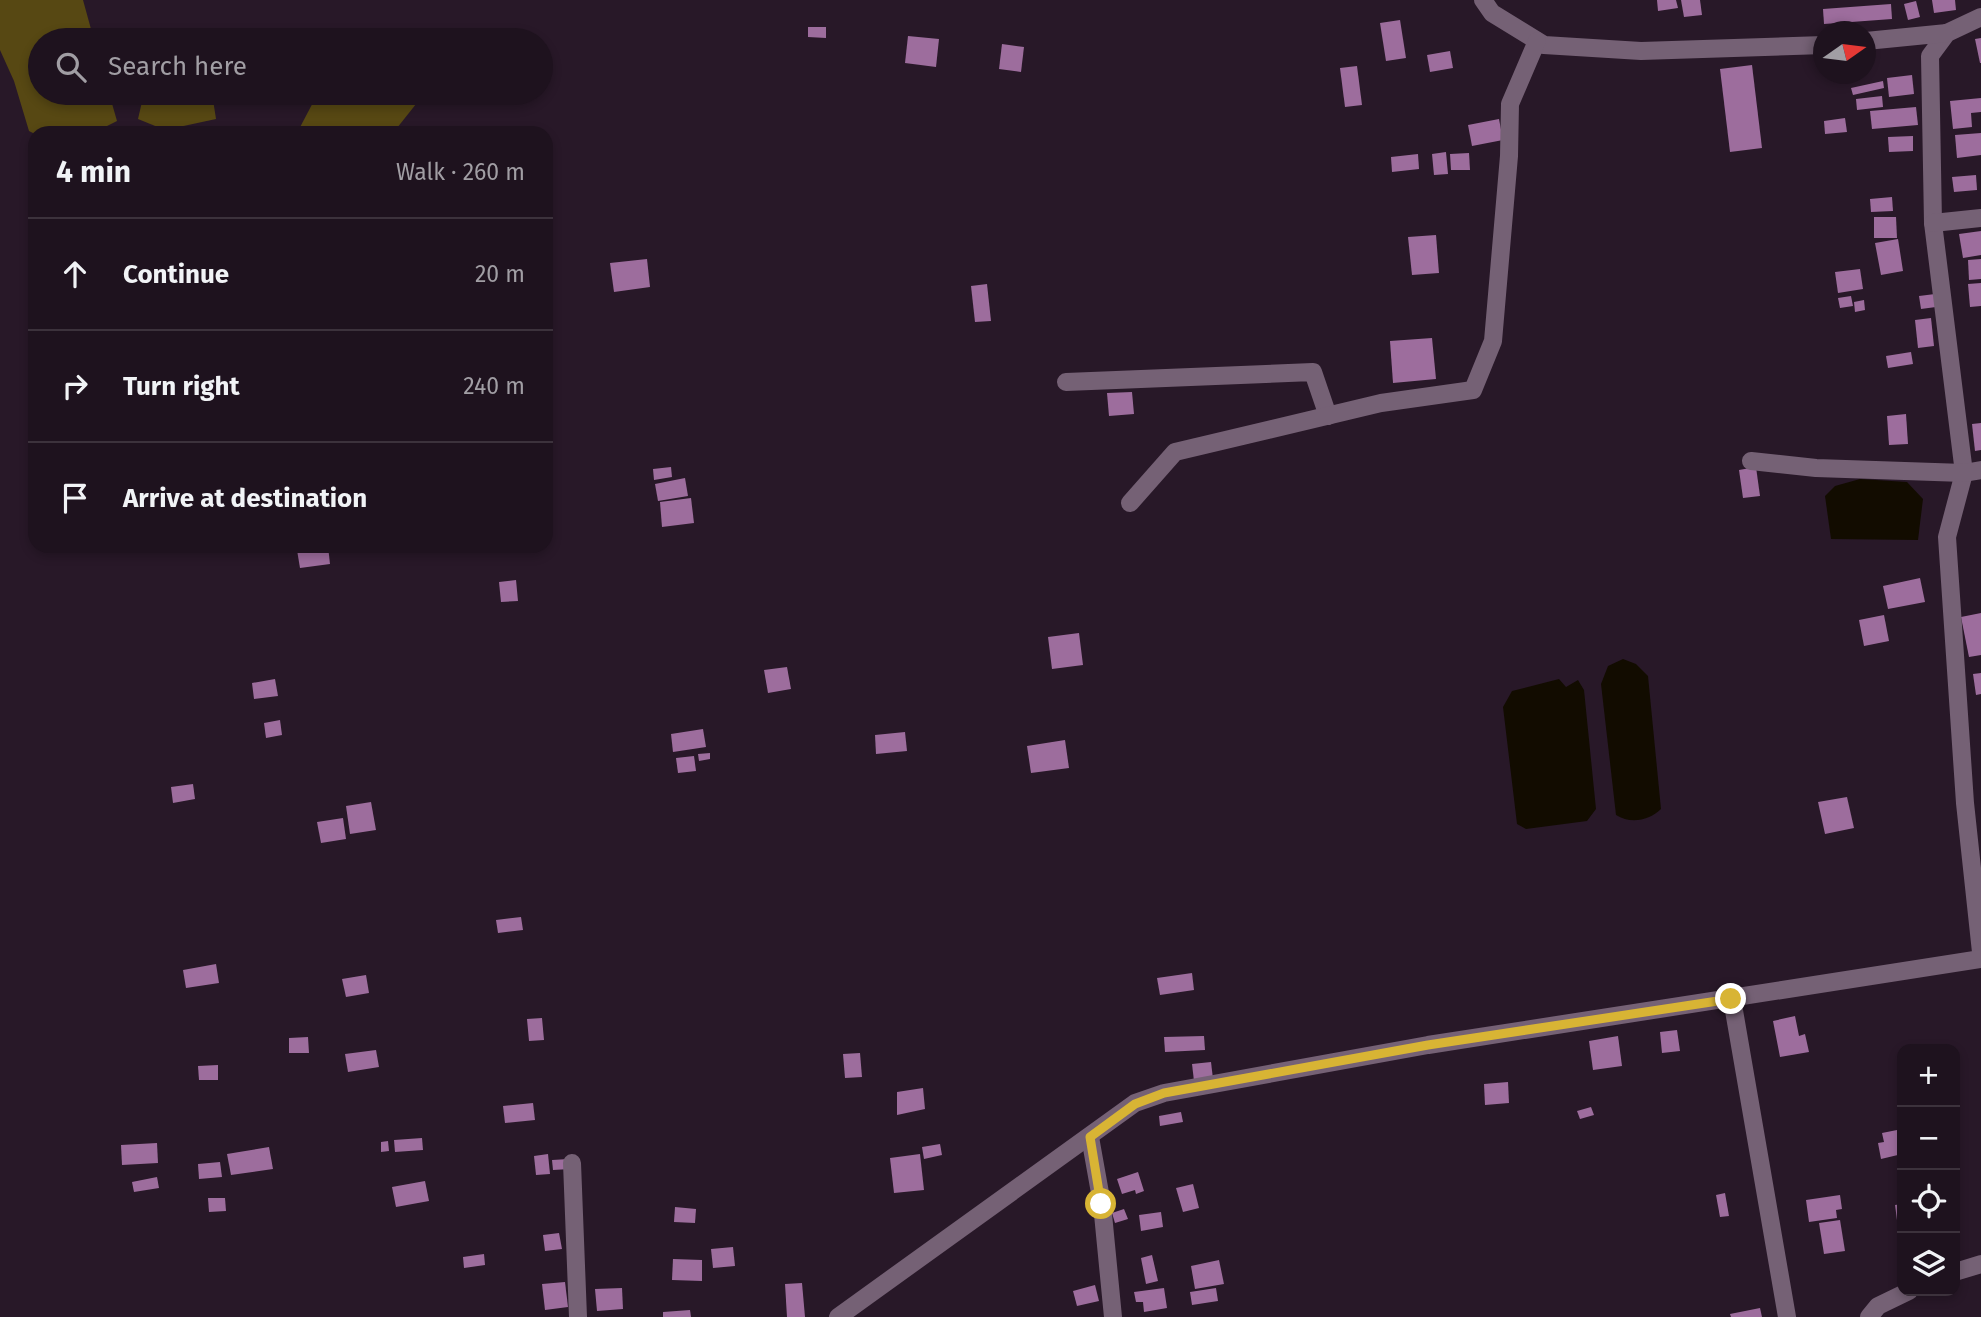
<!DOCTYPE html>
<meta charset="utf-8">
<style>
body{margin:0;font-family:"Fira Sans",sans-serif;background:#261b27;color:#f1f3f6}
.controls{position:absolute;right:21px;bottom:21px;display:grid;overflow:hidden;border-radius:14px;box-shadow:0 4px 10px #0003}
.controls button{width:63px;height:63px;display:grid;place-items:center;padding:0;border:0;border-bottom:2px solid #3c323c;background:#1e121e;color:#f1f3f6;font:35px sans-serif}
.compass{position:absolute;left:1813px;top:21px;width:63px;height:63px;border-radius:50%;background:#1e121e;box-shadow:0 4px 10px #0003;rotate:76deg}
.stop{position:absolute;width:21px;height:21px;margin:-16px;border:5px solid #d8b434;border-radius:50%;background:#fff}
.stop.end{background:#d8b434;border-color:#fff;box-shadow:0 2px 7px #0008}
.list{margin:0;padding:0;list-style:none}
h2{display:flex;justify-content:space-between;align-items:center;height:91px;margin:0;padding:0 28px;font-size:30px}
h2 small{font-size:23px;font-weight:400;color:#a19ea4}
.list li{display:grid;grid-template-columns:46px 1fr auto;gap:21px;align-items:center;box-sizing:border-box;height:112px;padding:0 28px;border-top:2px solid #3c323c}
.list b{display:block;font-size:26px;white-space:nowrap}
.list em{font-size:23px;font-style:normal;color:#a19ea4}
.icon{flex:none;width:38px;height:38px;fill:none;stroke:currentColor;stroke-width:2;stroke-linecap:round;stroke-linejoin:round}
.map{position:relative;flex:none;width:1981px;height:1317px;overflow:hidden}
.search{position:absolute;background:#1e121e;box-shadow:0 4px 10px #0003;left:28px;top:28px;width:525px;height:77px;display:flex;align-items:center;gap:18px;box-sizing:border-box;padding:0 24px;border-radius:38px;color:#a19ea4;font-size:26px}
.panel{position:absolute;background:#1e121e;box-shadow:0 4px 10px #0003;left:28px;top:126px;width:525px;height:427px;border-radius:21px}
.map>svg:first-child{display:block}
.forest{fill:#574813}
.water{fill:#120c00}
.building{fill:#9d6d9d}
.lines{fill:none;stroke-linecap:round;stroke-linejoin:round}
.minor{stroke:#756175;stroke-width:18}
.route{stroke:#d8b434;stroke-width:9}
</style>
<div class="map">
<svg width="1981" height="1317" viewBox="0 0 1981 1317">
<rect width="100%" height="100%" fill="#281828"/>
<g class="forest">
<path d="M0 0H83L94 40H40V93H109L117 121 93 133 35 134 29 131 14 81 0 50Z"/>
<path d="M144 93H212L216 119 165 130 138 119Z"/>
<path d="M318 93H422L424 94 393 133H297Z"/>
</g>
<g class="water">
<path d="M1860 479 1907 482 1923 499 1918 540 1831 539 1825 496 1835 486Z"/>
<path d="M1623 659 1636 664 1648 676 1661 809C1649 821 1630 824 1616 815L1601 684 1608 666Z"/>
<path d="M1559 679 1566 687 1578 680 1584 690 1596 809 1587 821 1526 829 1517 824 1503 707 1512 691Z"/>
</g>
<g class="building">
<path d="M1657 0H1676L1678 8 1658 11Z"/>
<path d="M1681 0H1700L1702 15 1684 17Z"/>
<path d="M1932 0H1955L1956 10 1934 13Z"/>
<path d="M1916 1 1920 17 1908 20 1904 4Z"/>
<path d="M1891 4 1892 19 1824 24 1823 9Z"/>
<path d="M1400 20 1406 58 1386 61 1380 23Z"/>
<path d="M808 27H826V38L808 37Z"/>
<path d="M908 36 939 39 936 67 905 63Z"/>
<path d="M1981 38V63H1980L1975 39Z"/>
<path d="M1002 44 1024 47 1021 72 999 69Z"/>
<path d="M1450 51 1453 68 1430 72 1427 55Z"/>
<path d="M1752 65 1762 148 1730 152 1720 69Z"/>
<path d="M1357 66 1362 105 1345 107 1340 68Z"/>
<path d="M1912 75 1914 94 1889 97 1887 78Z"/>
<path d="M1883 81 1884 88 1853 95 1851 88Z"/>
<path d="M247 93H275L272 105 245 100Z"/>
<path d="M1882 96 1883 107 1857 110 1856 99Z"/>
<path d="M1981 98V112L1971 113 1972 127 1953 129 1950 101Z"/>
<path d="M1916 107 1918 125 1872 129 1870 111Z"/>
<path d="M1845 118 1847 132 1825 134 1824 121Z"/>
<path d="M1499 119 1503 140 1472 146 1468 125Z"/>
<path d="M244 126 256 127V133H243Z"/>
<path d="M1981 133V155L1957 158 1955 135Z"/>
<path d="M1913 136V151L1889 152 1888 137Z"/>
<path d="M1446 152 1448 174 1434 175 1432 154Z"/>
<path d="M1469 153 1470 170H1451L1450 154Z"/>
<path d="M1418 154 1419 169 1392 172 1391 157Z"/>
<path d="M1976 175 1977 190 1954 192 1952 177Z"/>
<path d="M1892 197 1893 211 1871 212 1870 199Z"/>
<path d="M1874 217H1896L1897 238H1874Z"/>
<path d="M1981 231V255L1963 258 1959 234Z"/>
<path d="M1436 235 1439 273 1412 275 1408 237Z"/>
<path d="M1898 239 1903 271 1881 275 1875 243Z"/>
<path d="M647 259 650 287 614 292 610 263Z"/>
<path d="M1981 259V279L1969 280 1968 260Z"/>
<path d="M1860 269 1863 289 1838 293 1835 272Z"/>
<path d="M1981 283V306L1970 307 1968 284Z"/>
<path d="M987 284 991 321 975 322 971 286Z"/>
<path d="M1935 294 1936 307 1921 309 1919 296Z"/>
<path d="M1851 296 1853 306 1840 308 1838 298Z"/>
<path d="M1864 300 1865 310 1855 312 1854 302Z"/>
<path d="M1931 318 1934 346 1918 348 1915 320Z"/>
<path d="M1432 338 1436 379 1393 383 1390 341Z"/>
<path d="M1911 352 1913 364 1888 368 1886 356Z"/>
<path d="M1132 392 1134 414 1109 416 1107 393Z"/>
<path d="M1906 414 1908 444 1889 445 1887 416Z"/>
<path d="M1981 423V450L1975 451 1972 424Z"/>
<path d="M671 467 672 477 654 480 653 469Z"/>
<path d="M1756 467 1760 496 1743 498 1739 470Z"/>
<path d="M685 478 688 496 658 501 655 484Z"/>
<path d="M691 498 694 523 662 527 660 502Z"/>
<path d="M328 546 330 564 300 568 297 550Z"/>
<path d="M1920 578 1925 602 1888 609 1883 586Z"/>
<path d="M516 580 518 601 501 602 499 582Z"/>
<path d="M1981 613V655L1969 657 1961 617Z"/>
<path d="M1884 615 1889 641 1864 646 1859 620Z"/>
<path d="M1079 633 1083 665 1052 669 1048 637Z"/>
<path d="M787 667 791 689 768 693 764 670Z"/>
<path d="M1981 673V694L1976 695 1973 674Z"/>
<path d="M275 679 278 696 254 699 252 683Z"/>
<path d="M280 720 282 735 266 738 264 723Z"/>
<path d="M703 729 706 747 673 752 671 734Z"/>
<path d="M905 732 907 751 876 754 875 735Z"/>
<path d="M1065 740 1069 768 1031 773 1027 746Z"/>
<path d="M710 753V759L699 761 698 754Z"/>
<path d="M694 756 696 771 678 773 676 758Z"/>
<path d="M193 784 195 799 173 803 171 787Z"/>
<path d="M1847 797 1854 828 1825 834 1818 802Z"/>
<path d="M371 802 376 830 350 834 346 806Z"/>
<path d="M343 818 346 839 321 843 317 822Z"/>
<path d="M521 917 523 930 498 933 496 920Z"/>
<path d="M216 964 219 983 186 988 183 970Z"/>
<path d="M1192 973 1194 990 1160 995 1157 978Z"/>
<path d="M366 975 369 993 346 997 342 979Z"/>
<path d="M1795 1016 1799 1036 1805 1034 1809 1052 1780 1057 1773 1021Z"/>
<path d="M542 1018 544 1040 529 1041 527 1019Z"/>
<path d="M1677 1030 1680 1051 1662 1053 1660 1032Z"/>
<path d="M1204 1036 1205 1050 1165 1052 1164 1037Z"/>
<path d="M1618 1036 1622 1066 1593 1070 1589 1041Z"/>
<path d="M308 1037 309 1053H289V1038Z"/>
<path d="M376 1050 379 1067 348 1072 345 1054Z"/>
<path d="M860 1053 862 1077 845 1078 843 1054Z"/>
<path d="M1211 1062 1213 1079 1194 1081 1192 1064Z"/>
<path d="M218 1065V1080H199L198 1066Z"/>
<path d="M1508 1082 1509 1103 1485 1105 1484 1084Z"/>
<path d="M923 1088 925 1109 897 1115V1092Z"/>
<path d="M533 1103 535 1120 505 1123 503 1106Z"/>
<path d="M1591 1107 1594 1115 1580 1119 1577 1111Z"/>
<path d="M1181 1112 1183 1122 1160 1126 1159 1116Z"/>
<path d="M1902 1129V1154L1881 1159 1878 1143 1884 1142 1882 1133Z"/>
<path d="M422 1138 423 1150 395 1152 394 1140Z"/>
<path d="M388 1141 389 1151 381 1152V1142Z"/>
<path d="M157 1143 158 1163 122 1165 121 1145Z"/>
<path d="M940 1144 942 1155 924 1159 922 1147Z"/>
<path d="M269 1147 273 1169 231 1175 227 1154Z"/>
<path d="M548 1154 550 1174 536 1175 534 1156Z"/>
<path d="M920 1154 924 1190 894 1193 890 1158Z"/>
<path d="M569 1159 570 1169 553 1170 552 1160Z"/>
<path d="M220 1162 222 1177 199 1179 198 1164Z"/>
<path d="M1138 1172 1144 1191 1136 1194 1135 1190 1122 1194 1117 1179Z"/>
<path d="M157 1177 159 1188 134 1192 132 1182Z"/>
<path d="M425 1181 429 1201 396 1207 392 1187Z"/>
<path d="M1193 1184 1199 1208 1183 1212 1176 1188Z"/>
<path d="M1725 1193 1729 1216 1720 1217 1716 1195Z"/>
<path d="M1840 1195 1842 1209 1836 1210 1837 1218 1809 1222 1806 1200Z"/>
<path d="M208 1198H225L226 1211 209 1212Z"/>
<path d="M1902 1204V1243H1900L1895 1205Z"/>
<path d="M675 1207 696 1209 695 1223 674 1222Z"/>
<path d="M1124 1209 1128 1219 1115 1223 1112 1213Z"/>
<path d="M1161 1212 1163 1227 1141 1231 1139 1215Z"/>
<path d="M1840 1220 1845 1251 1824 1254 1819 1223Z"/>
<path d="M559 1233 562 1249 545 1251 543 1235Z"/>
<path d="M733 1247 735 1266 713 1268 711 1249Z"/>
<path d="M484 1254 485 1265 464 1268 463 1257Z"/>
<path d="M1152 1255 1158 1281 1146 1284 1141 1258Z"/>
<path d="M673 1259 702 1260V1281L672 1280Z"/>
<path d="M1219 1260 1224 1284 1195 1289 1191 1266Z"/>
<path d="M565 1282 568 1307 545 1310 542 1284Z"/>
<path d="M802 1283 805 1317H787L785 1284Z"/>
<path d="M1095 1285 1099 1301 1077 1306 1073 1291Z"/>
<path d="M622 1288 623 1309 597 1311 595 1289Z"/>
<path d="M1164 1288 1167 1308 1144 1312 1143 1302H1136L1134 1292Z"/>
<path d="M1216 1288 1218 1301 1192 1305 1190 1292Z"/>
<path d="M1760 1308 1762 1317H1731L1730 1314Z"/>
<path d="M690 1310 691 1317H663V1312Z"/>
</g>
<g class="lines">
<g class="minor">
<path d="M1483 0 1492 13 1544 45 1641 51 1824 45"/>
<path d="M1981 17 1947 33 1930 56 1933 223 1964 473 1947 537 1965 803 1981 952"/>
<path d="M1866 41 1947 33"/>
<path d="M1933 223 1981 218"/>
<path d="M1066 382 1313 372 1328 416"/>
<path d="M1751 461 1816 468 1964 473 1981 470"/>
<path d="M1130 503 1175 452 1381 403 1473 390 1493 341 1509 156 1510 104 1537 41"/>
<path d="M1732 999 1787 1317"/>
<path d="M1090 1137 1102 1204 1113 1317"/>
<path d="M572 1163 578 1317"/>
<path d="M1955 1272 1981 1264"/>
<path d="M838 1317 1135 1103 1164 1093 1428 1045 1981 959"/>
<path d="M1869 1317 1878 1306 1909 1291"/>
</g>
</g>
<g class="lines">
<path class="route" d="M1101 1204 1090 1137 1135 1104 1164 1093 1428 1045 1731 999"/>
</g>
</svg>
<div class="controls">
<button>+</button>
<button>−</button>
<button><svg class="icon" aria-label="locate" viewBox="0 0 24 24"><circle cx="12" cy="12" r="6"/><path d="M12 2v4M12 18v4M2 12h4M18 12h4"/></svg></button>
<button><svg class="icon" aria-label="layers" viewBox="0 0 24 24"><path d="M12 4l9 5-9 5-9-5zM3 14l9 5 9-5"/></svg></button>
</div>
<svg class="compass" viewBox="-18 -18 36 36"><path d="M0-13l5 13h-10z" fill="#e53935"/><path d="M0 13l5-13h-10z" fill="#a19ea4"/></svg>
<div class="stop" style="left:1101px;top:1204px"></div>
<div class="stop end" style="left:1731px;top:999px"></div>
<div class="search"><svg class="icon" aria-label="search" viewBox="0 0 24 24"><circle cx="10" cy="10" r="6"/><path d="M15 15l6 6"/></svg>Search here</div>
<section class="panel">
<h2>4 min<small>Walk · 260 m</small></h2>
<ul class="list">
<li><svg class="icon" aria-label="ahead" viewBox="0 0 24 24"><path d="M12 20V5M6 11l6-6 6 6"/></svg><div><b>Continue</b></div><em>20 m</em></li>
<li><svg class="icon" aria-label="right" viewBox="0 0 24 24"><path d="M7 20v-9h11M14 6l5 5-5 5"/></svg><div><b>Turn right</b></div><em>240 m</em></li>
<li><svg class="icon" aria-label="arrive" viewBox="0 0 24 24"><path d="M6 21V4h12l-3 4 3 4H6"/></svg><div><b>Arrive at destination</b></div></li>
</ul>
</section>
</div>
